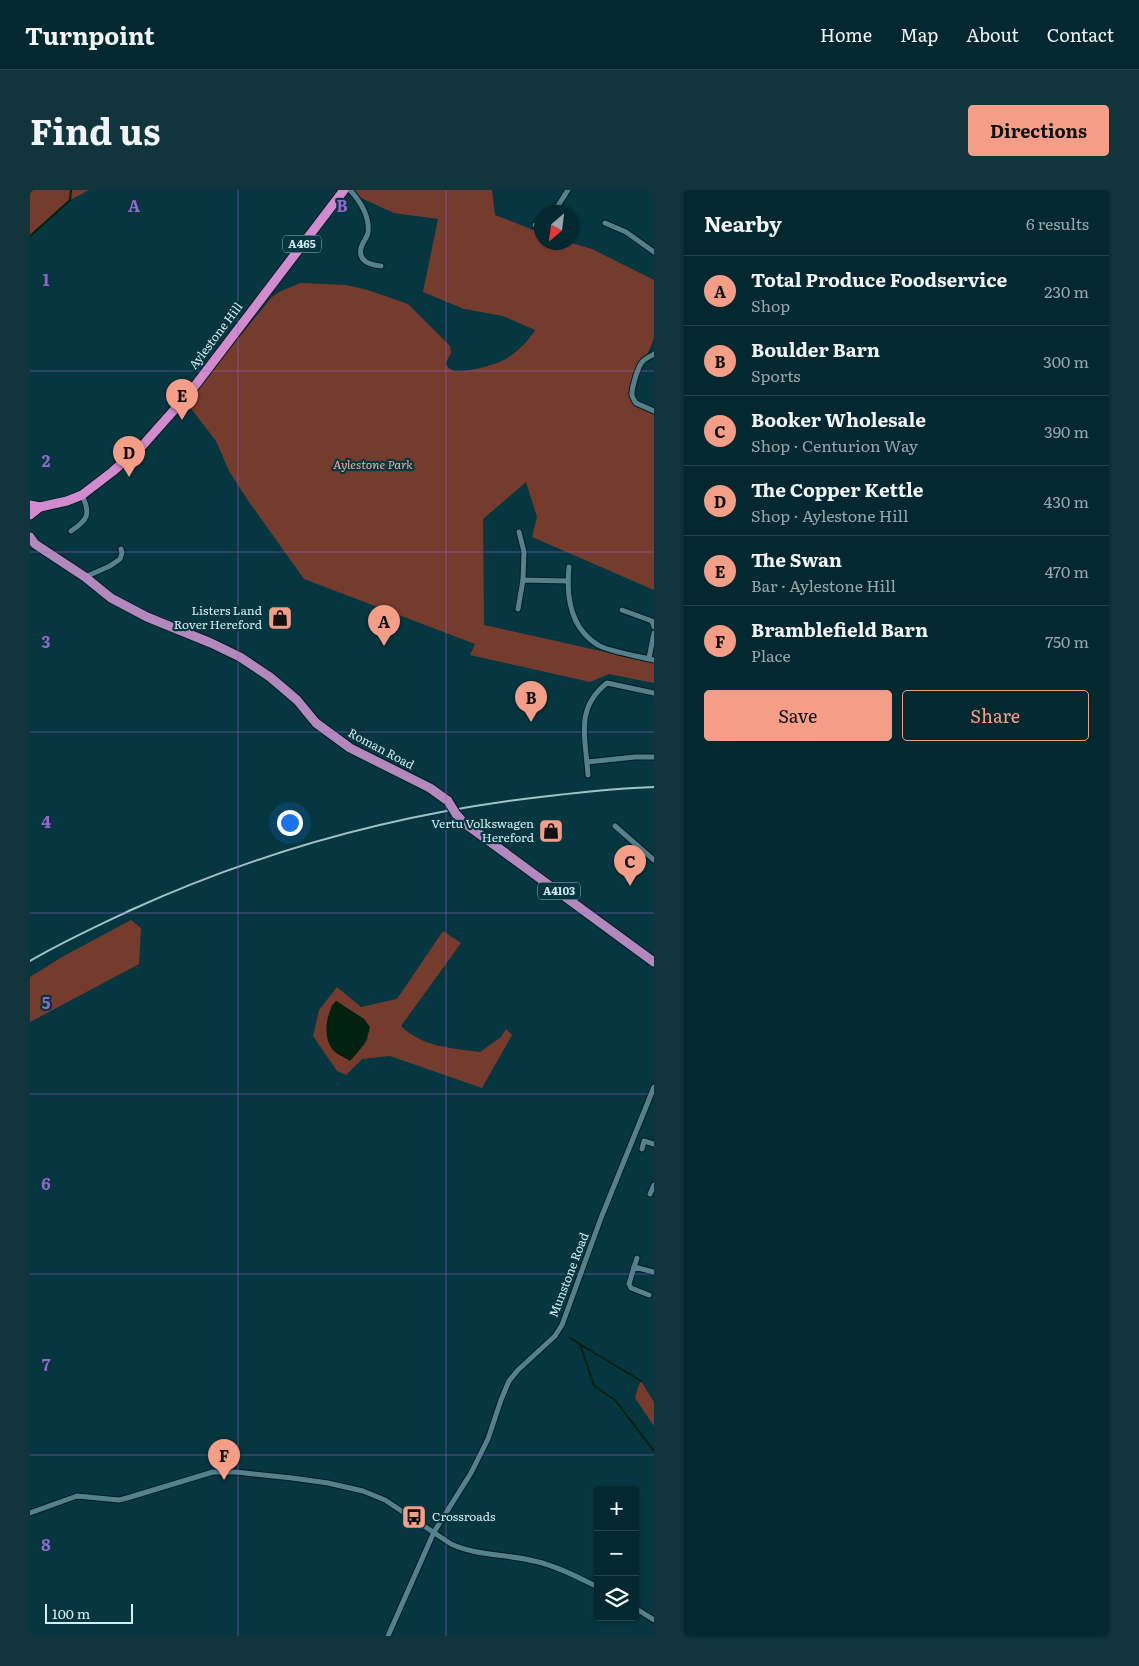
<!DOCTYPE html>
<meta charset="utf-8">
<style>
body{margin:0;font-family:Literata,serif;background:#12343c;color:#f1f3f6}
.controls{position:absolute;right:15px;bottom:15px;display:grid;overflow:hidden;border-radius:5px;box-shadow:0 1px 4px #0004}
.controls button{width:45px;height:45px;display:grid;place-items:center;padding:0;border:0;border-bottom:1px solid #25444c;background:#042830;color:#f1f3f6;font:25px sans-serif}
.compass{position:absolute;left:504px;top:15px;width:45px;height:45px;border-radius:50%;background:#042830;box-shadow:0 1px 4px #0004;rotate:208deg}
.scale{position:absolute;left:15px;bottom:12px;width:88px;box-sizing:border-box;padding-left:5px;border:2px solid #d5ecf2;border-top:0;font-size:14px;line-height:18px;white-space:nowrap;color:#d5ecf2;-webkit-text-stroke:4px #063640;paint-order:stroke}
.you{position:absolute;left:259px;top:632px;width:18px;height:18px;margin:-12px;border:4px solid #fff;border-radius:50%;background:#1a73e8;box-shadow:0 0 0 8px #1a73e833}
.badge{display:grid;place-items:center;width:32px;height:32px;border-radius:50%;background:#f49e88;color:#111;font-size:16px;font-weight:700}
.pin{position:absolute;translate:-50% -41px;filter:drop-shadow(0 1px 2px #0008)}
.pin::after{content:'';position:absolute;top:26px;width:18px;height:15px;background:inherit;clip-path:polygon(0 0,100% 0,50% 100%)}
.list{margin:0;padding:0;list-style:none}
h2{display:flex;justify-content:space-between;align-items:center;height:65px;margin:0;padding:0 20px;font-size:21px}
h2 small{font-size:16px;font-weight:400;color:#97a6ab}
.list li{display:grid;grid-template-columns:32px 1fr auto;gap:15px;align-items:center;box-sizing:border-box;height:70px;padding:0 20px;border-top:1px solid #25444c}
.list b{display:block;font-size:19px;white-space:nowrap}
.list p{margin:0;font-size:16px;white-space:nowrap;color:#97a6ab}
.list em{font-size:16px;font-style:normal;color:#97a6ab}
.actions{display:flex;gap:10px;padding:15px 20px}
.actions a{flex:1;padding:11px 0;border:1px solid #f49e88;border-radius:5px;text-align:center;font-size:18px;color:#f49e88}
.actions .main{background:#f49e88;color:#111}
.icon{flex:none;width:28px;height:28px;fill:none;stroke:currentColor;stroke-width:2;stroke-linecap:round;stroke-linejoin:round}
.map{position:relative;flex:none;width:624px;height:1446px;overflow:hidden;border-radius:5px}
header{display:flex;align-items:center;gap:30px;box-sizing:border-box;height:70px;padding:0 25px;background:#042830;border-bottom:1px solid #25444c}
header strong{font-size:24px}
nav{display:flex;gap:28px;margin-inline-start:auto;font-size:18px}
.intro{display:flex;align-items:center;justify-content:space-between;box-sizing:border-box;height:120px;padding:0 30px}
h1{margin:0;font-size:35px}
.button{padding:12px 22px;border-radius:5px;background:#f49e88;color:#111;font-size:18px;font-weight:700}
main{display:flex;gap:30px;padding:0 30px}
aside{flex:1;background:#042830;border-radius:5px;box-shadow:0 1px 4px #0004}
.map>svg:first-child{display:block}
.green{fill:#753c2e;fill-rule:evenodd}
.water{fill:#02210f}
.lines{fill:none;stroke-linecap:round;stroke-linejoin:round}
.stream{stroke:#02210f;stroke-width:2}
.minor-casing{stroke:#001c23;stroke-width:7}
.primary-casing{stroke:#001c23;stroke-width:11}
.trunk-casing{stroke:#001c23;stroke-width:11}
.minor{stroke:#55818c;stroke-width:5}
.primary{stroke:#b389bd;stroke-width:9}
.trunk{stroke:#d28cce;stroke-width:9}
.rail{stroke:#a4c1c8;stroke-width:2}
.primary-bridge-casing{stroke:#001c23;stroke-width:11;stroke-linecap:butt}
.primary-bridge{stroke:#b389bd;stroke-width:9}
.grid{fill:none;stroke:#9666ce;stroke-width:1;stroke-opacity:0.55}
.labels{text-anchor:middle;stroke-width:4.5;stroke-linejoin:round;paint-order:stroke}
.shield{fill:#063640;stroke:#97b5bd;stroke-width:1}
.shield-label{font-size:11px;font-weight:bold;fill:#d5ecf2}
.street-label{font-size:12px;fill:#d5ecf2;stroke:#063640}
.park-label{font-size:12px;font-style:italic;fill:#f5a996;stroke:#063640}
.poi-label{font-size:12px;fill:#d5ecf2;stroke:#063640;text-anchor:end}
.grid-label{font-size:16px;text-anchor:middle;font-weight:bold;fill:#9666ce;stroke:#063640;stroke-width:4.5;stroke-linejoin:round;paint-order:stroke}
</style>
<header>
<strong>Turnpoint</strong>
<nav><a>Home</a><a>Map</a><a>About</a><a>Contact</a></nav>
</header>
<div class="intro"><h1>Find us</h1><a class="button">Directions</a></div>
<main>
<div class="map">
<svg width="624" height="1446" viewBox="0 0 624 1446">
<rect width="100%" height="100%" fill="#063640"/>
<g class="green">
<path d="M0 0H59L40 10 0 46Z"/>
<path d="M323 0H462L465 25 511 43 512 52 541 53 562 59 624 90V148L602 202 604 211 624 221V400L502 347 507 327 496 292 453 329 454 435 624 473V493L579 484 560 492 440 465 445 454 274 389 217 309 199 281 186 251 156 212 242 107 249 102 270 93 316 95 338 100 378 114 420 156 421 163 415 174C418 177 420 180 424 181 434 183 465 175 474 170 485 164 499 151 505 140L473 126 434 119 393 102 408 29 364 23 331 8Z"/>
<path d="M101 730 111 738 109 774 0 832V787L32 767Z"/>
<path d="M413 741 431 753 371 836C392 857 421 858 450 862L471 847 476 839 482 845 452 898 360 866 332 869 316 885 307 881 283 846 289 820 307 797 331 817 367 809ZM306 811 334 829 338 848 334 855 320 870 301 816Z"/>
<path d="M611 1191 624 1212V1236L605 1208 608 1197Z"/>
</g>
<path class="water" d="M306 811 334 829 340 837C337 852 330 860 320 871 314 867 306 864 303 860 292 847 296 822 306 811Z"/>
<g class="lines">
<g class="stream">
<path d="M0 46 40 10 41 0"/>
<path d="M540 1148 550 1154 564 1196 585 1210 624 1261"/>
<path d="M551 1155 611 1191"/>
</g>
<defs>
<g id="minor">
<path d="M320 0C330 11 340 27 338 43 337 48 332 53 331 58 328 72 341 75 351 76"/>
<path d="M524 22 538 0"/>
<path d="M575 33 596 42 624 62"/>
<path d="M505 35 512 36"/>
<path d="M624 164C621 166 616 168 613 171 608 176 603 194 602 202 601 206 604 210 606 213L624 221"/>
<path d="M41 341C58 330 61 324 52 305"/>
<path d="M489 342 494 362 493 390"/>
<path d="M539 377C536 407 540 438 568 455 577 461 612 467 624 470"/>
<path d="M55 387 80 376 90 369 92 363 91 359"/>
<path d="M488 419 493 390 538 391"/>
<path d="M592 420 622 431 624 437"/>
<path d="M619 468 624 443"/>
<path d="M557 572 605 567H624"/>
<path d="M558 585C556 549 544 519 577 493L624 503"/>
<path d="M585 636 624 670"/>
<path d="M612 959 614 951 624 954"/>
<path d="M620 1004 624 995"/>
<path d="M604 1077 607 1068"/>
<path d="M619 1105 601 1098 599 1094 604 1077 624 1082"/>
<path d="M0 1323 47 1306 89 1310 97 1308 183 1282H206L262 1288 298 1293 333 1301 355 1310 421 1354C447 1366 477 1364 504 1371 527 1376 547 1387 568 1397"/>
<path d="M605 1418 624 1430"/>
<path d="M358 1446 404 1342 441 1283 458 1249 471 1210 479 1191 488 1180 525 1146 532 1135 571 1028 624 897"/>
</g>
<g id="primary">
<path d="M0 347 5 354 55 387 81 408 117 427 181 453 210 467 240 487 267 510 286 533 320 558 400 598 418 611"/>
<path d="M426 624 433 632 624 772"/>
</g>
<g id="trunk">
<path d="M0 315 10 317"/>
<path d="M0 325 10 317 37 311 52 305 82 282 113 255 161 201 314 0"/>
</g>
</defs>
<use href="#minor" class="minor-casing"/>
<use href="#primary" class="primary-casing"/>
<use href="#trunk" class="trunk-casing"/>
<use href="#minor" class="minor"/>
<use href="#primary" class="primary"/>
<use href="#trunk" class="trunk"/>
<path class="rail" d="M0 771C32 752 67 736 101 720 233 660 374 622 519 606 553 602 589 598 624 597"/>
<defs>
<path id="primary-bridge" d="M418 611 426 624"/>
</defs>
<use href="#primary-bridge" class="primary-bridge-casing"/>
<use href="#primary-bridge" class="primary-bridge"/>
</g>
<path class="grid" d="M208 0V1446M416 0V1446M0 181H624M0 362H624M0 542H624M0 723H624M0 904H624M0 1084H624M0 1265H624"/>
<defs>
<symbol id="shop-square" viewBox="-11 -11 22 22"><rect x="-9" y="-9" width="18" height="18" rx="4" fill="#f49e88" stroke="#063640"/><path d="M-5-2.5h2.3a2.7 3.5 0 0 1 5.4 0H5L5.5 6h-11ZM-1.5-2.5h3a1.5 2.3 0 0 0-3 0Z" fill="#111"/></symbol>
<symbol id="bus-square" viewBox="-11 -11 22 22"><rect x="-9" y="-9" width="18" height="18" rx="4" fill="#f49e88" stroke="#063640"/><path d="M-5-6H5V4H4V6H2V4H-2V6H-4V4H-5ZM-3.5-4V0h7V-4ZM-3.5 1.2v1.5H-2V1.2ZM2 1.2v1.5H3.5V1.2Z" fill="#111"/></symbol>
</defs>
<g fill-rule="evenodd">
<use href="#shop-square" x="236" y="414" width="28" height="28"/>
<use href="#shop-square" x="507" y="627" width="28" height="28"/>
<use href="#bus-square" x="370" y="1313" width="28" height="28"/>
</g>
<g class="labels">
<g class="shield">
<rect x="253" y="45.5" width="38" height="17" rx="4"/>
<rect x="508" y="692.5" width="42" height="17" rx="4"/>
</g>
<g class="shield-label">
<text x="272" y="58">A465</text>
<text x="529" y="705">A4103</text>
</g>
<g class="street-label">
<text transform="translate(186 146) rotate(-53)" y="4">Aylestone Hill</text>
<text transform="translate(351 559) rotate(28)" y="4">Roman Road</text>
<text transform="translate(539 1085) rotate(-69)" y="4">Munstone Road</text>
</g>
<g class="park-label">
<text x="343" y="279">Aylestone Park</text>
</g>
<g class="poi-label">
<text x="232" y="425">Listers Land<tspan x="232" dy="14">Rover Hereford</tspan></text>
<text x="504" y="638">Vertu Volkswagen<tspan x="504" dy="14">Hereford</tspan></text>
<text x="402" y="1331" text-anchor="start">Crossroads</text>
</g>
</g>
<g class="grid-label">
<text x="104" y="22">A</text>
<text x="312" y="22">B</text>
<text x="16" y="96">1</text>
<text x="16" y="277">2</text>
<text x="16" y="458">3</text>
<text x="16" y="638">4</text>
<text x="16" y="819">5</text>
<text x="16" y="1000">6</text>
<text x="16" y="1181">7</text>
<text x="16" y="1361">8</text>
</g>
</svg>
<div class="controls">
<button>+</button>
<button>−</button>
<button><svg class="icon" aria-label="layers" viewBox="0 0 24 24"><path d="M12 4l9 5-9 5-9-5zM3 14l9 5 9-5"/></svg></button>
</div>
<svg class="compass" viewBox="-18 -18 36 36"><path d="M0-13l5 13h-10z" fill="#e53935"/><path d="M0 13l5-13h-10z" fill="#97a6ab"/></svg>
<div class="scale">100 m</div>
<div class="you"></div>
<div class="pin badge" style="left:354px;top:456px">A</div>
<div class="pin badge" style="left:501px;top:532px">B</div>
<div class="pin badge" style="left:600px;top:696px">C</div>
<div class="pin badge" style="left:99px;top:287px">D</div>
<div class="pin badge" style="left:152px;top:230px">E</div>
<div class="pin badge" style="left:194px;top:1290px">F</div>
</div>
<aside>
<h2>Nearby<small>6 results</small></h2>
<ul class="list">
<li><span class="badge">A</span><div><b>Total Produce Foodservice</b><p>Shop</p></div><em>230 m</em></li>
<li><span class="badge">B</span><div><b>Boulder Barn</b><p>Sports</p></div><em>300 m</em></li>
<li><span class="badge">C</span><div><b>Booker Wholesale</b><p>Shop · Centurion Way</p></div><em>390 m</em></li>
<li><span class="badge">D</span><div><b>The Copper Kettle</b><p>Shop · Aylestone Hill</p></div><em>430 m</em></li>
<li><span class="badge">E</span><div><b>The Swan</b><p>Bar · Aylestone Hill</p></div><em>470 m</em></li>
<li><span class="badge">F</span><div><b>Bramblefield Barn</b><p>Place</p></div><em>750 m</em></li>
</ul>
<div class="actions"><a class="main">Save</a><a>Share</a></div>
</aside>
</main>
